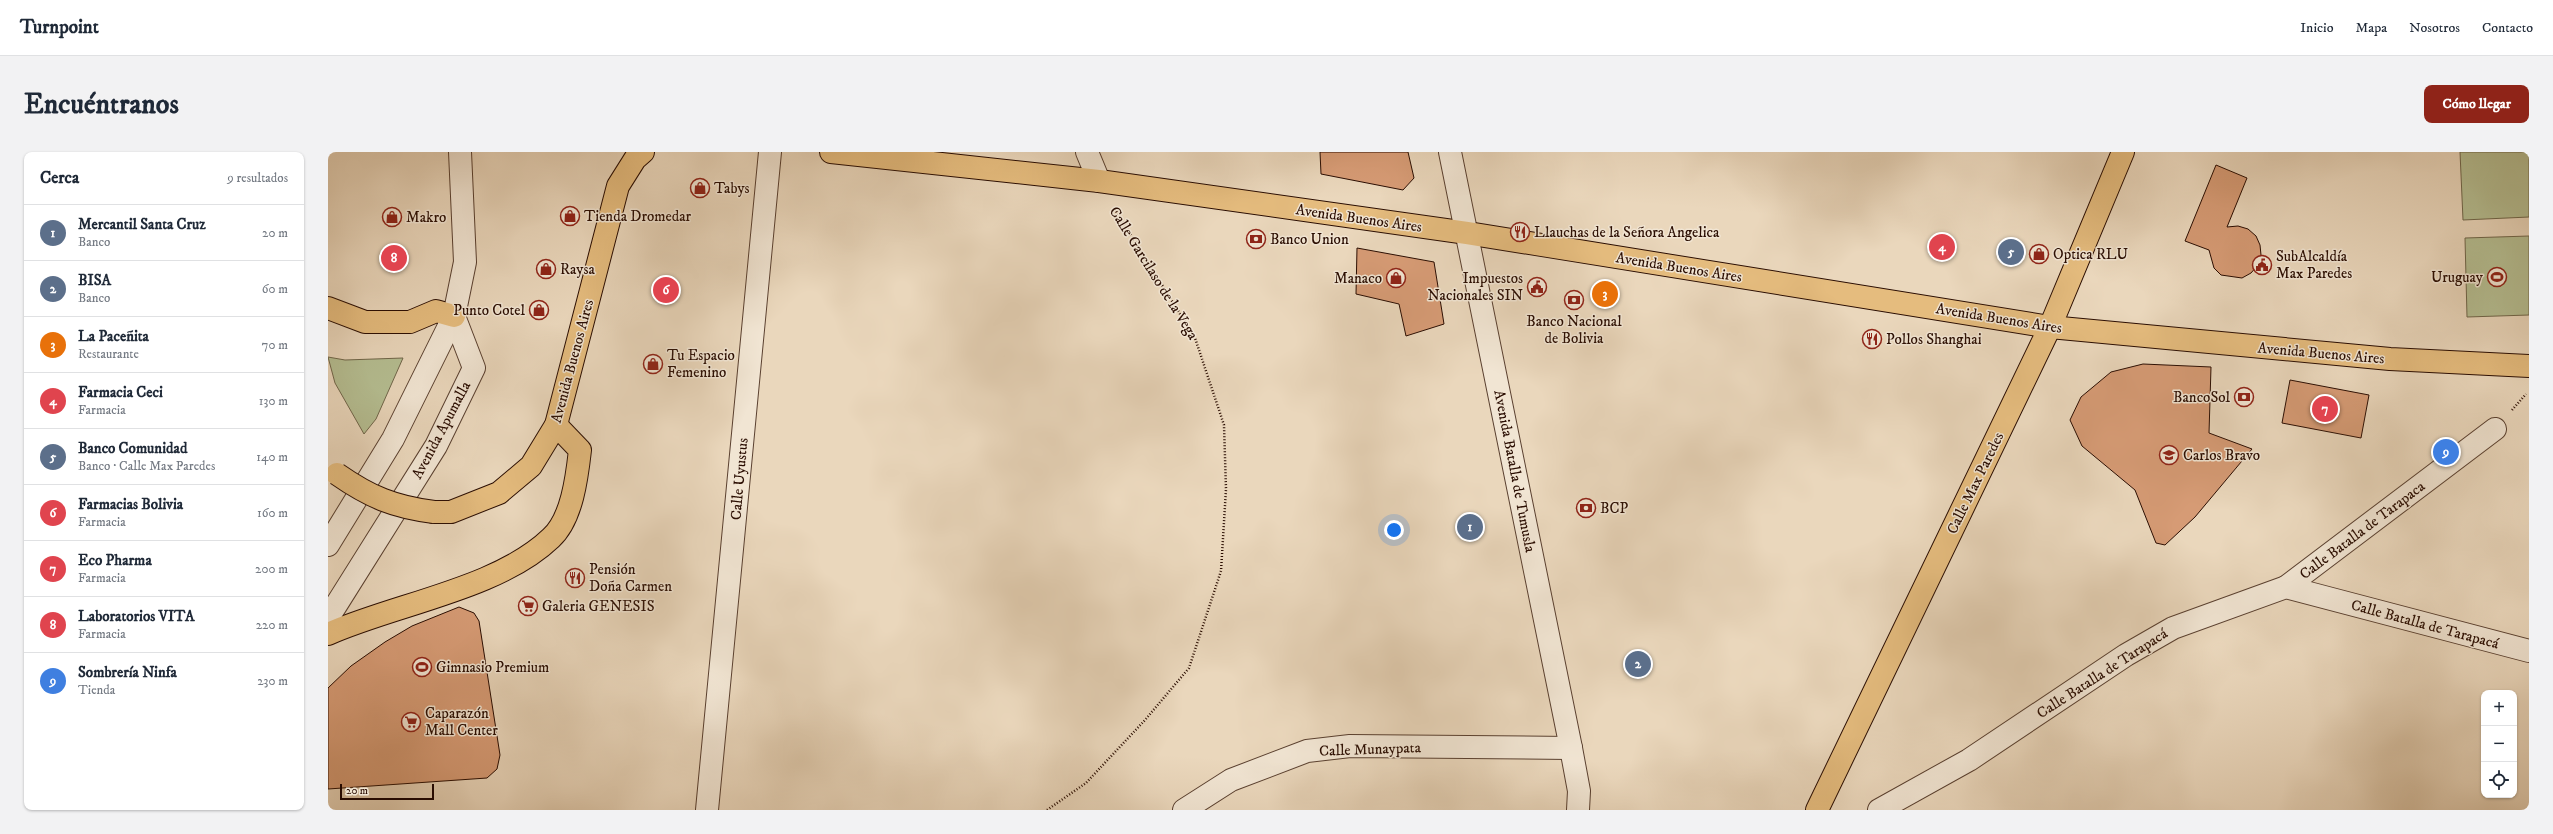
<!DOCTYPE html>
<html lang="es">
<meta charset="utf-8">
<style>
body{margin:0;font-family:"IM FELL DW Pica",serif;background:#f2f2f3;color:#1f2937}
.controls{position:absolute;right:12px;bottom:12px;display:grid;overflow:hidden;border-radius:8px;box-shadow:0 1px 3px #0004}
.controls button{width:36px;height:36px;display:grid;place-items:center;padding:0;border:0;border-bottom:1px solid #e0e1e3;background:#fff;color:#1f2937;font:20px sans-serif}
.scale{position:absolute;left:12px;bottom:10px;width:94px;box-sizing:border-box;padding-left:4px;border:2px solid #2a0d02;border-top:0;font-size:11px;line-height:14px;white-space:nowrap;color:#2a0d02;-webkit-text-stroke:3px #f1e5d3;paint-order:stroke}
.you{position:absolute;left:1066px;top:378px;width:14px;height:14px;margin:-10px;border:3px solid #fff;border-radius:50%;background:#1a73e8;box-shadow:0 0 0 6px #1a73e833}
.badge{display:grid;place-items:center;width:26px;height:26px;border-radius:50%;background:#8f2418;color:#fff;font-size:13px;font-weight:700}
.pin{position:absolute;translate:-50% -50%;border:2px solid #fff;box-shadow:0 1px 4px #0006}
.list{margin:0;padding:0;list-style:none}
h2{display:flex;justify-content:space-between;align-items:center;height:52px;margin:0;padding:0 16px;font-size:17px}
h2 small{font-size:13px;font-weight:400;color:#747a83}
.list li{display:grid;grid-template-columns:26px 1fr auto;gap:12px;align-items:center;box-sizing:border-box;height:56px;padding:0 16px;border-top:1px solid #e0e1e3}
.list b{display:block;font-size:15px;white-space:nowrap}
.list p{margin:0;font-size:13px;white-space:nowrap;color:#747a83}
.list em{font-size:13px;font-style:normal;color:#747a83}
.icon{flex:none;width:22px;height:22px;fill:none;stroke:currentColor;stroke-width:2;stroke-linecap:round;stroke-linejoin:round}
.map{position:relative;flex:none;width:2201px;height:658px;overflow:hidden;border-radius:8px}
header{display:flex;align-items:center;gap:24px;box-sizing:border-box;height:56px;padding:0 20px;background:#fff;border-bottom:1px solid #e0e1e3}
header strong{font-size:19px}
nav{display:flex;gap:22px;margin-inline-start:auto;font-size:14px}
.intro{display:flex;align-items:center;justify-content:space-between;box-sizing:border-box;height:96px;padding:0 24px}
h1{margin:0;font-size:28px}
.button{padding:10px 18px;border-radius:8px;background:#8f2418;color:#fff;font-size:14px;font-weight:700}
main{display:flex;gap:24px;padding:0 24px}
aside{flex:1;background:#fff;border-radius:8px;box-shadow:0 1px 3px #0004}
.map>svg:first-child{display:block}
.green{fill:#b5be92;stroke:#70664a}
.building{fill:#d69b75;stroke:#2a0d02}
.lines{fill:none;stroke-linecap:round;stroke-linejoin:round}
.minor-casing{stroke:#5a4030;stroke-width:24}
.major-casing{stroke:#2a0d02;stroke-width:24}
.path{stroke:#2a0d02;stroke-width:2.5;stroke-dasharray:1 2;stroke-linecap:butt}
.minor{stroke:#f1e5d3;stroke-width:22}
.major{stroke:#e5bc7e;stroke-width:22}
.major-bridge-casing{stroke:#2a0d02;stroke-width:24;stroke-linecap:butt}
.major-bridge{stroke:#e5bc7e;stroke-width:22}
.labels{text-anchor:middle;stroke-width:3;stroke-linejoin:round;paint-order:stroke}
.poi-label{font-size:15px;fill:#2a0d02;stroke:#f1e5d3;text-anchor:start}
.street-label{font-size:15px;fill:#2a0d02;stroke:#f1e5d3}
</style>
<header>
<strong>Turnpoint</strong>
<nav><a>Inicio</a><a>Mapa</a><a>Nosotros</a><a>Contacto</a></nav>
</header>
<div class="intro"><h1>Encuéntranos</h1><a class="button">Cómo llegar</a></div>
<main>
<aside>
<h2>Cerca<small>9 resultados</small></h2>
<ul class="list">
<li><span class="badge" style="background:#5c6f8a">1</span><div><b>Mercantil Santa Cruz</b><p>Banco</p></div><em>20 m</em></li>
<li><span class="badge" style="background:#5c6f8a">2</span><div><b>BISA</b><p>Banco</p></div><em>60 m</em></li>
<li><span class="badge" style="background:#e8710a">3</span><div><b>La Paceñita</b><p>Restaurante</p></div><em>70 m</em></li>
<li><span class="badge" style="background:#e0444e">4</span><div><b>Farmacia Ceci</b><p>Farmacia</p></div><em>130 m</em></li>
<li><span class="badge" style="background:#5c6f8a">5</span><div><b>Banco Comunidad</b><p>Banco · Calle Max Paredes</p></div><em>140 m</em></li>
<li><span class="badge" style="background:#e0444e">6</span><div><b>Farmacias Bolivia</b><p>Farmacia</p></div><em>160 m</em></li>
<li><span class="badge" style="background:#e0444e">7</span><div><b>Eco Pharma</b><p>Farmacia</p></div><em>200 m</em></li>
<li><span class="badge" style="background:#e0444e">8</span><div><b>Laboratorios VITA</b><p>Farmacia</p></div><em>220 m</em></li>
<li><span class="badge" style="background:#3f7fe0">9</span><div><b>Sombrería Ninfa</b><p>Tienda</p></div><em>230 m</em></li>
</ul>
</aside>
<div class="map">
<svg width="2201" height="658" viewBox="0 0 2201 658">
<rect width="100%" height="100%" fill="#ead7bc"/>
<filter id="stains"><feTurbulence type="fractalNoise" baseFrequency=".005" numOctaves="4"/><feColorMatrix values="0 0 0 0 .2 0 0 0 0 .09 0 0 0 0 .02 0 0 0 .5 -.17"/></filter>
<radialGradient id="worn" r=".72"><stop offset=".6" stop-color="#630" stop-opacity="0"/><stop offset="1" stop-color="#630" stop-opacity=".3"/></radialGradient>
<g class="green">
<path d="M2132 0H2201V65L2135 68Z"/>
<path d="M2201 84V163L2139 165 2137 86Z"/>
<path d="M0 205 17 208 75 206 48 267 36 282 7 231Z"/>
</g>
<g class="building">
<path d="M992 0H1080L1086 26 1075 38 993 22Z"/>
<path d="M1888 13 1919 26 1899 75 1910 74 1920 77 1928 84 1932 93 1933 103 1930 113 1923 121 1914 126 1893 123 1886 116 1881 98 1857 89Z"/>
<path d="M1029 96 1106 110 1116 172 1078 184 1071 152 1028 142Z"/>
<path d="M1815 212 1883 215 1881 281 1924 297 1867 365 1837 393 1828 391 1807 338 1754 294 1742 268 1753 245 1783 220Z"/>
<path d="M1962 228 2041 243 2033 286 1954 271Z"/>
<path d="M131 455 146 461 151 469 172 603 169 617 159 626 0 637V536L23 514 57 490 84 474Z"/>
</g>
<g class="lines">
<defs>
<g id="minor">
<path d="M759 0 771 29"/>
<path d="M1122 0 1243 596 1251 639 1250 658"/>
<path d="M0 393 65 287 126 164 137 110 132 0"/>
<path d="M1958 435 2167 277"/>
<path d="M0 466 108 294 146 216 126 164"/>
<path d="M379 658 442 0"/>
<path d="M856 658 903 628 979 599 1022 594 1243 596"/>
<path d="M1551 658 1641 608 1798 503 1845 476 1958 435 2201 499"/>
</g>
<g id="major">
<path d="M503 0 771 29 1139 81 1722 175 2062 207 2201 214"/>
<path d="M0 156 37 170H82L108 159 126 164"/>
<path d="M106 360H123L171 341 203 314 228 273 290 34 307 7 315 0"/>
<path d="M0 482C67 452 170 437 223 386 244 367 249 325 252 298L228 273"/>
<path d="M1489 658 1722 175 1795 0"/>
</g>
</defs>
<use href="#minor" class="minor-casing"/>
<use href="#major" class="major-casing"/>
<g class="path">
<path d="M2184 258 2198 242"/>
<path d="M719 658 758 631 817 568 861 516 893 419 898 337 896 273 867 186 788 59"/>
</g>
<use href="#minor" class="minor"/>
<use href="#major" class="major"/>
<defs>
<path id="major-bridge" d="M9 322C42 345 66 355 106 360"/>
</defs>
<use href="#major-bridge" class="major-bridge-casing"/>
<use href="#major-bridge" class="major-bridge"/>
</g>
<defs>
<symbol id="shop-ring" viewBox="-11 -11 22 22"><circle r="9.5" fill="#f1e5d3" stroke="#8f2418" stroke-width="1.5"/><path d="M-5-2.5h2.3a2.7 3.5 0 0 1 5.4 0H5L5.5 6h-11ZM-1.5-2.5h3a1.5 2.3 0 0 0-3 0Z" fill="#8f2418"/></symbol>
<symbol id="restaurant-ring" viewBox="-11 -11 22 22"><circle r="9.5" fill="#f1e5d3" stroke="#8f2418" stroke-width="1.5"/><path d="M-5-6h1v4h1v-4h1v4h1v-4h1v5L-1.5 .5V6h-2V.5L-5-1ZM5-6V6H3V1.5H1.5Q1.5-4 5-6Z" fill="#8f2418"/></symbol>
<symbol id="bank-ring" viewBox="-11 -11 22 22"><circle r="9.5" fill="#f1e5d3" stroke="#8f2418" stroke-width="1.5"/><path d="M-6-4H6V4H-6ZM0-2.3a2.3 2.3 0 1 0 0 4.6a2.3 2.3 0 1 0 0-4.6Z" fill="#8f2418"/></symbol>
<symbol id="civic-ring" viewBox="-11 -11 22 22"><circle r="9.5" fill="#f1e5d3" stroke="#8f2418" stroke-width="1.5"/><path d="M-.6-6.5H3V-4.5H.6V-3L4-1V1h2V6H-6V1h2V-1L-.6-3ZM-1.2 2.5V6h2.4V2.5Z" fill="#8f2418"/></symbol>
<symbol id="stadium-ring" viewBox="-11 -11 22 22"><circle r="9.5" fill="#f1e5d3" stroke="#8f2418" stroke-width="1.5"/><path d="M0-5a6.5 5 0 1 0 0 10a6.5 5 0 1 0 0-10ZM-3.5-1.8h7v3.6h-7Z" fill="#8f2418"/></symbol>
<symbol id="school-ring" viewBox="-11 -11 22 22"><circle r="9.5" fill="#f1e5d3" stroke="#8f2418" stroke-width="1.5"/><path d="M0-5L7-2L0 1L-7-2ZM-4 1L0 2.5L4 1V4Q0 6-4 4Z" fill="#8f2418"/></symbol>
<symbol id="supermarket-ring" viewBox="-11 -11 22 22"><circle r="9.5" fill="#f1e5d3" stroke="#8f2418" stroke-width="1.5"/><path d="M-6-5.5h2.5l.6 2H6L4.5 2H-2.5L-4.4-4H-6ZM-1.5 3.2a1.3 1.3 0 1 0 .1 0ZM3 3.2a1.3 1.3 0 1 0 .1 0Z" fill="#8f2418"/></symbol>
</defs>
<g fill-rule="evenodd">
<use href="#shop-ring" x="361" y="25" width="22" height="22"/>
<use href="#shop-ring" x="231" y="53" width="22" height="22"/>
<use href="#shop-ring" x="53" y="54" width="22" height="22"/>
<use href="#restaurant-ring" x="1181" y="69" width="22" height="22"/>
<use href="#bank-ring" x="917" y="76" width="22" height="22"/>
<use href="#shop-ring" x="1700" y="91" width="22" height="22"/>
<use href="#civic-ring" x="1923" y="102" width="22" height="22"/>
<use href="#shop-ring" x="207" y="106" width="22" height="22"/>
<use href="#stadium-ring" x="2158" y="114" width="22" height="22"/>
<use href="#shop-ring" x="1057" y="115" width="22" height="22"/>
<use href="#civic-ring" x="1198" y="124" width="22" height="22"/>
<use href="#bank-ring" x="1235" y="137" width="22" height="22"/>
<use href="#shop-ring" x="200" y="147" width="22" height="22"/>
<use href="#restaurant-ring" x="1533" y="176" width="22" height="22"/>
<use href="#shop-ring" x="314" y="201" width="22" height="22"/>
<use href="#bank-ring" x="1905" y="234" width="22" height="22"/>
<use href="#school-ring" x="1830" y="292" width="22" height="22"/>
<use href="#bank-ring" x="1247" y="345" width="22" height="22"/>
<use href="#restaurant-ring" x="236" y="415" width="22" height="22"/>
<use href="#supermarket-ring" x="189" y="443" width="22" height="22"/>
<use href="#stadium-ring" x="83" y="504" width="22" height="22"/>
<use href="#supermarket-ring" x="72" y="559" width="22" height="22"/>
</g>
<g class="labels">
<g class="poi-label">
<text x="386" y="41">Tabys</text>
<text x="256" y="69">Tienda Dromedar</text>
<text x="78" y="70">Makro</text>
<text x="1206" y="85">Llauchas de la Señora Angelica</text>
<text x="942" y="92">Banco Union</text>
<text x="1725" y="107">Optica RLU</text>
<text x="1948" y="109">SubAlcaldía<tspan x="1948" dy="17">Max Paredes</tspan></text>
<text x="232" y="122">Raysa</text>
<text x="2155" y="130" text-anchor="end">Uruguay</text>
<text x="1054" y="131" text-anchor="end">Manaco</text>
<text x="1195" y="131" text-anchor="end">Impuestos<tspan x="1195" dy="17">Nacionales SIN</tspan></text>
<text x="197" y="163" text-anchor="end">Punto Cotel</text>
<text x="1246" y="174" text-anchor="middle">Banco Nacional<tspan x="1246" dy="17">de Bolivia</tspan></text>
<text x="1558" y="192">Pollos Shanghai</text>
<text x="339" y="208">Tu Espacio<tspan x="339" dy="17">Femenino</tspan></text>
<text x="1902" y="250" text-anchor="end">BancoSol</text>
<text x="1855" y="308">Carlos Bravo</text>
<text x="1272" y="361">BCP</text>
<text x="261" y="422">Pensión<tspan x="261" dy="17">Doña Carmen</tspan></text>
<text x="214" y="459">Galeria GENESIS</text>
<text x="108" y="520">Gimnasio Premium</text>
<text x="97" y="566">Caparazón<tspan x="97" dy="17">Mall Center</tspan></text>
</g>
<g class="street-label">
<text transform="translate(1031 66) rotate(8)" y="5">Avenida Buenos Aires</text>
<text transform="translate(1351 115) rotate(9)" y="5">Avenida Buenos Aires</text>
<text transform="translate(826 121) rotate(58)" y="5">Calle Garcilaso de la Vega</text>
<text transform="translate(1671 166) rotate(9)" y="5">Avenida Buenos Aires</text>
<text transform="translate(1993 201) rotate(5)" y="5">Avenida Buenos Aires</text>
<text transform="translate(244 209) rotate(-75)" y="5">Avenida Buenos Aires</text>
<text transform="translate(113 278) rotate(-62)" y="5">Avenida Apumalla</text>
<text transform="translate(1187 319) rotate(79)" y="5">Avenida Batalla de Tumusla</text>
<text transform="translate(411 327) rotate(-85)" y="5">Calle Uyustus</text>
<text transform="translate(1647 331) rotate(-64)" y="5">Calle Max Paredes</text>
<text transform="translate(2034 378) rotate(-37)" y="5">Calle Batalla de Tarapaca</text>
<text transform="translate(2097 472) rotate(15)" y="5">Calle Batalla de Tarapacá</text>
<text transform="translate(1774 521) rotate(-33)" y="5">Calle Batalla de Tarapacá</text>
<text transform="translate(1042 597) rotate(-2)" y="5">Calle Munaypata</text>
</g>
</g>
<rect width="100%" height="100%" filter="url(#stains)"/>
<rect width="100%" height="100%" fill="url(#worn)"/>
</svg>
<div class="controls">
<button>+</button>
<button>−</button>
<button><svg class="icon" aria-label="locate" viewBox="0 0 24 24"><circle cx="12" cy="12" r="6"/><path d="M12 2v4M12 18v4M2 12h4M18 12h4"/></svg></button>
</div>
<div class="scale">20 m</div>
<div class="you"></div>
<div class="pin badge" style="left:1142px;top:375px;background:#5c6f8a">1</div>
<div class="pin badge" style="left:1310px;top:512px;background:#5c6f8a">2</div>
<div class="pin badge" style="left:1277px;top:142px;background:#e8710a">3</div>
<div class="pin badge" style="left:1614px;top:95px;background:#e0444e">4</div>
<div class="pin badge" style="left:1683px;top:100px;background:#5c6f8a">5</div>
<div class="pin badge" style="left:338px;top:138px;background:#e0444e">6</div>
<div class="pin badge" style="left:1997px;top:257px;background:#e0444e">7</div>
<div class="pin badge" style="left:66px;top:106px;background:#e0444e">8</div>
<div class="pin badge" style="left:2118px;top:300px;background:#3f7fe0">9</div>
</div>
</main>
